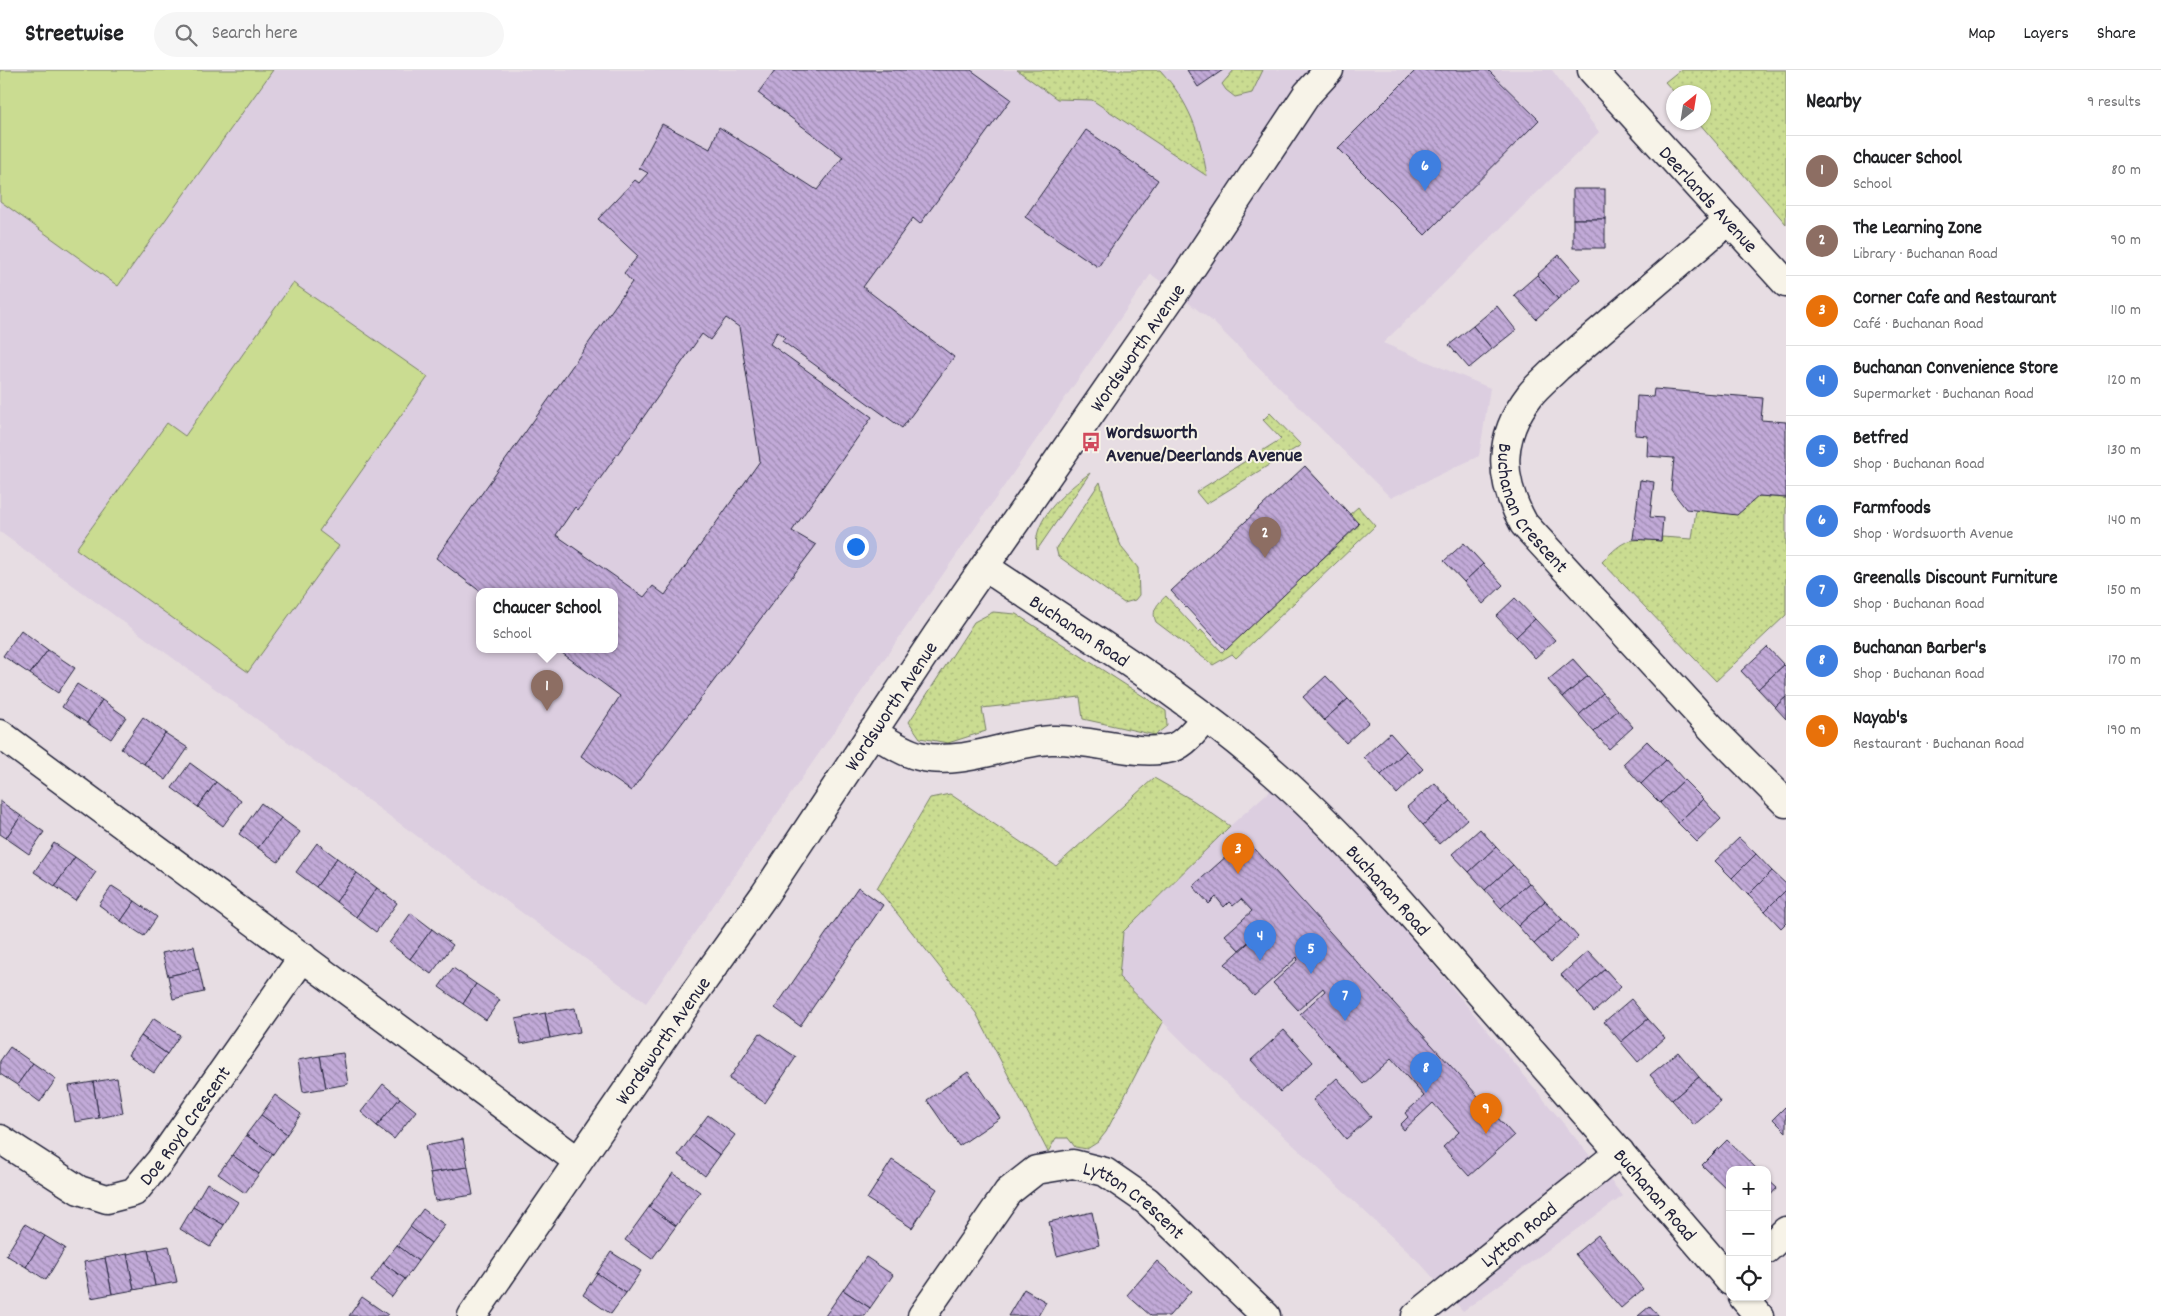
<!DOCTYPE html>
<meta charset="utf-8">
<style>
body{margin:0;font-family:Dekko,sans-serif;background:#f6f6f6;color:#202124}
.controls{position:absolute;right:15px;bottom:15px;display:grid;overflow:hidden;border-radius:10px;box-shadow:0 1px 4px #0004}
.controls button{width:45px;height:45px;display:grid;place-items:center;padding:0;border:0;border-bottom:1px solid #e0e0e0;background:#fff;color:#202124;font:25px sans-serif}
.compass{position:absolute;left:1666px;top:15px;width:45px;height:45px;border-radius:50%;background:#fff;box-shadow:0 1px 4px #0004;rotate:30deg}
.you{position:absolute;left:855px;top:476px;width:18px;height:18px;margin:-12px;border:4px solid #fff;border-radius:50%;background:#1a73e8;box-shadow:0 0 0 8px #1a73e833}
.badge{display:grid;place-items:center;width:32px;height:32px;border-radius:50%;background:#d1495b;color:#fff;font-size:16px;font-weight:700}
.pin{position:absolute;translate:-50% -41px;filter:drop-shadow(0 1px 2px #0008)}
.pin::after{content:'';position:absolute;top:26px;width:18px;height:15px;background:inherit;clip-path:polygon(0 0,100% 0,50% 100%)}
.popup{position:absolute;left:476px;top:518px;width:142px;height:65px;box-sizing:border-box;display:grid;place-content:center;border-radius:10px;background:#fff;filter:drop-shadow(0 1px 4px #0005);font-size:16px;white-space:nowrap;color:#757577}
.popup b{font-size:19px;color:#202124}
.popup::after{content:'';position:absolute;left:50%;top:100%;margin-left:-10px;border:10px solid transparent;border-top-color:#fff}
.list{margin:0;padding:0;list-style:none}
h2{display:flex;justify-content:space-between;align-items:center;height:65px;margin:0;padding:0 20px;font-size:21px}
h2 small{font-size:16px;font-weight:400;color:#757577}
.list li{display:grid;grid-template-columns:32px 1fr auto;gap:15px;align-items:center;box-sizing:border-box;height:70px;padding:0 20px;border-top:1px solid #e0e0e0}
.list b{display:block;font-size:19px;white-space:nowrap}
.list p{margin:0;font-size:16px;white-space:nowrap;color:#757577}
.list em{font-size:16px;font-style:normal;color:#757577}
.icon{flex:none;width:28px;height:28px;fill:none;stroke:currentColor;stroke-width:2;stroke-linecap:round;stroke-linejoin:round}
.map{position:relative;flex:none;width:1786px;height:1246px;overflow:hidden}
header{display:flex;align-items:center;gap:30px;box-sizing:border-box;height:70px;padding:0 25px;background:#fff;border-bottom:1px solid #e0e0e0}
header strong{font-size:24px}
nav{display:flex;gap:28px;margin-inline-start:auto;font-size:18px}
.search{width:350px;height:45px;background:#f6f6f6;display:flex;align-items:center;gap:12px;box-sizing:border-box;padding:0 18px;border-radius:28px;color:#757577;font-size:19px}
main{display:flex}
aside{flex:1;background:#fff}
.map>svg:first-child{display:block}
.built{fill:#dccee0;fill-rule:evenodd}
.grass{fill:url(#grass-dots);stroke:#767f66}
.pitch{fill:#cadc91;stroke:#767f66}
.building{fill:url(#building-back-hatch);stroke:#22223b;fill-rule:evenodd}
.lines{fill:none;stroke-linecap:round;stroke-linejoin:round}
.minor-casing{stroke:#22223b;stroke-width:31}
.minor{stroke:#f7f3e8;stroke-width:28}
.labels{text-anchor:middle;stroke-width:4;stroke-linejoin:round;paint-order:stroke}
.street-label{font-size:20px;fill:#22223b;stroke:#f7f3e8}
.poi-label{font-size:20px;font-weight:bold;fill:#22223b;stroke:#f7f3e8;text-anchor:start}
</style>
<header>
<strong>Streetwise</strong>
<div class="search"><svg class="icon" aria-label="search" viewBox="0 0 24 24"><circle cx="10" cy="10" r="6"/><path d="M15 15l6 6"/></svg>Search here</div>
<nav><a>Map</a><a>Layers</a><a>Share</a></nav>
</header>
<main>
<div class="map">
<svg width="1786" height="1246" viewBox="0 0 1786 1246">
<defs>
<pattern id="grass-dots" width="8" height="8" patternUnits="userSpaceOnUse" patternTransform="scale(1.25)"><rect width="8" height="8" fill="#cadc91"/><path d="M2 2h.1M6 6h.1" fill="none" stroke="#adbc7e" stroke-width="1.8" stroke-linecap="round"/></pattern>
<pattern id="building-back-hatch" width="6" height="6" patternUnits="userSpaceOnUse" patternTransform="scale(1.25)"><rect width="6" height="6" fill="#c2aad8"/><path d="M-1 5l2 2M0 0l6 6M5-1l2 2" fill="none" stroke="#9d8ab0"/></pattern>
</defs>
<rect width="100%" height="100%" fill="#e7dde3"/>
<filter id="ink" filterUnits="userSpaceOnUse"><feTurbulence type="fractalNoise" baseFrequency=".02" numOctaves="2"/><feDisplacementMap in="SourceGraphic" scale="10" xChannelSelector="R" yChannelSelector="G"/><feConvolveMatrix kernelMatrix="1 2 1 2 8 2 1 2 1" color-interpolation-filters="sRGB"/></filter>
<g filter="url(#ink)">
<g class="built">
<path d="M0 0H1552L1599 62 1383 273 1490 318 1479 386 1391 428 1211 250 1151 204 646 933 0 462ZM480 522H614V580H480Z"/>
<path d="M1282 710 1623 1126 1463 1241 1420 1193 1190 979 1118 907 1123 863 1230 756Z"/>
</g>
<g class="grass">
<path d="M1017 0H1160C1190 33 1200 63 1207 106L1092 30 1057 29Z"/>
<path d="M1234 0H1263L1252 23 1235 27 1226 20 1222 14Z"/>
<path d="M1680 0H1786V154L1699 53 1704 52V22H1674L1665 12Z"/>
<path d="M1270 343 1301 375 1206 434 1196 422 1281 369 1263 350Z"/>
<path d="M1090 403 1037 480C1031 449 1068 419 1090 403Z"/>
<path d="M1100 412 1113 457 1122 478 1138 498 1139 525 1135 530 1124 533 1058 486 1056 478Z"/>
<path d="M1759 426 1786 428V545L1716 611 1602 492C1625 468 1629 468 1661 471L1662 467 1692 469 1696 440Z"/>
<path d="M1358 437 1375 456 1236 588 1232 584 1213 595 1156 552C1151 541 1157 534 1166 526L1199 562 1201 560 1222 582 1359 455 1350 444Z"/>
<path d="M993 542 1016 544 1166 641 1167 656 1155 665 1083 649 1080 627 982 638 986 661 948 673 920 668 909 652 974 552Z"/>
<path d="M1154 708 1194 731 1230 756 1123 862 1119 907 1163 952 1106 1062 1098 1072 1087 1079 1075 1077 1068 1068H1056L1048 1082 976 943 877 818 930 728 950 724 1056 796Z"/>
</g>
<g class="pitch">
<path d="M0 0H273L118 216 0 131Z"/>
<path d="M293 213 428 307 319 461 339 476 248 602 76 479 167 353 185 366Z"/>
</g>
<g class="building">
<path d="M775 0H971L1011 29 920 154 913 148 863 217 954 287 902 358 782 271 785 267 777 262 770 274 872 347 792 461 816 475 631 721 581 686 620 626 558 580H614V522H481L436 488 632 212 624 203 638 186 598 149 635 110 639 113 648 103 639 98 662 54 710 79 719 57 817 120 843 87 758 23ZM726 248 739 257 760 391 665 525 653 516 644 527 556 465 575 437 578 440 702 264 710 270Z"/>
<path d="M1187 0H1223L1198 17Z"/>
<path d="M1416 0H1488L1539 50 1425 165 1338 78Z"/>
<path d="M1086 60 1158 110 1098 197 1025 147Z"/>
<rect x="1573" y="119" width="32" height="30"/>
<rect x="1573" y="149" width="32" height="29"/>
<path d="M1559 185 1580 209 1558 229 1537 205Z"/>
<path d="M1537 205 1558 229 1536 249 1514 225Z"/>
<path d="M1497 236 1516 260 1492 279 1473 256Z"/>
<path d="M1473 256 1492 279 1469 298 1449 275Z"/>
<path d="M1654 319 1763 328 1761 350 1786 352V428L1759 426 1737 445 1686 439 1671 420 1674 388 1647 386 1648 366 1635 365 1637 326 1653 327Z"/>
<path d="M1305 396 1359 454 1226 580 1171 521Z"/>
<path d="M1640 410 1654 412 1650 447 1663 448 1661 471 1633 469Z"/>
<path d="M1464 473 1483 494 1464 512 1444 491Z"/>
<path d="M1483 494 1503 515 1483 534 1464 512Z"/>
<path d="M1515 528 1535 549 1516 567 1496 546Z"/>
<path d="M1535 549 1555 570 1535 588 1516 567Z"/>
<path d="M21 560 48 580 30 604 3 586Z"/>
<path d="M1767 577 1784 595 1758 619 1741 601Z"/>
<path d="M48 580 75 598 58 623 30 604Z"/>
<path d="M1573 589 1588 606 1563 627 1548 610Z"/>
<path d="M1784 595 1786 597V627L1775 637 1758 619Z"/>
<path d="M1326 606 1348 629 1324 650 1303 627Z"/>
<path d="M1588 606 1603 623 1579 645 1563 627Z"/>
<path d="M77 614 102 630 87 653 62 637Z"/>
<path d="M1603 623 1618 640 1594 662 1579 645Z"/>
<path d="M1786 627V649L1775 637Z"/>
<path d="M1348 629 1369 652 1346 673 1324 650Z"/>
<path d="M102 630 126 647 111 669 87 653Z"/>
<path d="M1618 640 1633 657 1609 679 1594 662Z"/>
<path d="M143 647 165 663 144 694 121 679Z"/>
<path d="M165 663 188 678 166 710 144 694Z"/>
<path d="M1390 663 1406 681 1381 705 1364 687Z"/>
<path d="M1647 671 1666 690 1641 714 1623 694Z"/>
<path d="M1406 681 1423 699 1397 724 1381 705Z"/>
<path d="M1666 690 1684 710 1660 733 1641 714Z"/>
<path d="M190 693 216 712 198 737 172 718Z"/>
<path d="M1684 710 1703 729 1678 753 1660 733Z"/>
<path d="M216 712 241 731 223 756 198 737Z"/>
<path d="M1435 713 1451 731 1423 755 1407 737Z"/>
<path d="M1703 729 1721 749 1697 772 1678 753Z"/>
<path d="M0 731 21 746 6 768 0 764Z"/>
<path d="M1451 731 1467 749 1439 774 1423 755Z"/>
<path d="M261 733 281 748 258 778 239 764Z"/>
<path d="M21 746 44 762 29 784 6 768Z"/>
<path d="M281 748 300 762 278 792 258 778Z"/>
<path d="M1480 759 1496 777 1469 802 1452 784Z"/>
<path d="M1739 768 1756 784 1732 808 1715 791Z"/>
<path d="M1246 769 1514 1066 1469 1106 1443 1077 1459 1062 1433 1033 1404 1060 1400 1055 1408 1047 1405 1043 1424 1026 1391 989 1363 1014 1300 944 1325 921 1323 918 1298 940 1273 913 1298 890 1297 887 1254 926 1225 894 1267 856 1239 880 1225 865 1252 841 1241 829 1233 836 1229 832 1224 837 1216 827 1209 834 1193 816Z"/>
<path d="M54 773 75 787 55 816 34 802Z"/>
<path d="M317 773 337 788 316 817 296 802Z"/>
<path d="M1496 777 1513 795 1485 820 1469 802Z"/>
<path d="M1756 784 1772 801 1748 825 1732 808Z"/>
<path d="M75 787 96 802 76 831 55 816Z"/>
<path d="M337 788 357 803 336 832 316 817Z"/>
<path d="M1513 795 1529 813 1501 838 1485 820Z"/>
<path d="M1772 801 1786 814V820L1765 841 1748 825Z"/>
<path d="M357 803 377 818 356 847 336 832Z"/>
<path d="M1529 813 1545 831 1518 856 1501 838Z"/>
<path d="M112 816 135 831 121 851 99 835Z"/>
<path d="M858 817 883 835 800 956 775 938Z"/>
<path d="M377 818 397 833 376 862 356 847Z"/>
<path d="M1786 820V853L1781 858 1765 841Z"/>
<path d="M135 831 157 847 144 866 121 851Z"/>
<path d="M1545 831 1562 849 1534 874 1518 856Z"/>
<path d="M411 843 432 859 410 889 389 873Z"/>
<path d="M1562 849 1578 867 1551 892 1534 874Z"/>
<path d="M432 859 453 875 431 904 410 889Z"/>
<path d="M194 876 199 899 168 906 162 883Z"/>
<path d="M1588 881 1605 899 1578 923 1561 905Z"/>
<path d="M453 898 476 914 463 934 439 917Z"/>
<path d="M199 899 204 922 173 929 168 906Z"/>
<path d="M1605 899 1621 917 1594 942 1578 923Z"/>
<path d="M476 914 500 930 486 950 463 934Z"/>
<path d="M1631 929 1648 949 1621 972 1604 952Z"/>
<path d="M575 938 580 962 550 968 545 943Z"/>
<path d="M545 943 550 968 521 974 516 949Z"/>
<path d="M154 948 180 965 167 984 141 966Z"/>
<path d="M1648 949 1665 968 1638 992 1621 972Z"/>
<path d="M1284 960 1313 992 1280 1022 1251 990Z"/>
<path d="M760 963 796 987 765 1033 729 1009Z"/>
<path d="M141 966 167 984 154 1003 128 985Z"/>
<path d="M10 977 33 993 17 1015 0 1004V991Z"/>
<path d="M1678 982 1699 1007 1672 1030 1650 1005Z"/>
<path d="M343 983 348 1014 326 1018 320 986Z"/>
<path d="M320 986 326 1018 303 1022 298 990Z"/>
<path d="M33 993 56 1009 40 1032 17 1015Z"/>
<path d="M968 1002 1000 1048 959 1076 927 1030Z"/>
<path d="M1699 1007 1721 1032 1694 1055 1672 1030Z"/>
<path d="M117 1008 123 1043 99 1048 93 1012Z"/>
<path d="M1337 1008 1371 1047 1346 1069 1313 1030Z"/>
<path d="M93 1012 99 1048 75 1052 69 1016Z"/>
<path d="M383 1014 400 1028 377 1056 361 1042Z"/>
<path d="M275 1025 301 1044 287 1064 261 1045Z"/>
<path d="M400 1028 416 1041 394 1069 377 1056Z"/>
<path d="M1786 1036V1062L1773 1049Z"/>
<path d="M261 1045 287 1064 273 1084 246 1065Z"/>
<path d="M708 1045 735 1065 720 1085 693 1065Z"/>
<path d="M246 1065 273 1084 259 1104 232 1085Z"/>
<path d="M693 1065 720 1085 705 1106 678 1085Z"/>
<path d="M463 1069 468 1097 430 1103 425 1076Z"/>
<path d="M1727 1070 1758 1100H1730V1122L1702 1095Z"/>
<path d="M232 1085 259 1104 245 1123 218 1104Z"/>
<path d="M892 1090 937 1119 912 1158 867 1129Z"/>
<path d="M468 1097 473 1125 435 1131 430 1103Z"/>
<path d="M673 1103 700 1122 676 1156 649 1137Z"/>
<path d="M1767 1109 1777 1118 1767 1129Z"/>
<path d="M207 1113 238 1132 224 1155 193 1137Z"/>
<path d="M193 1137 224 1155 210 1177 180 1159Z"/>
<path d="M649 1137 676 1156 652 1189 625 1170Z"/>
<path d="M423 1139 445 1155 431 1173 410 1157Z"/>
<path d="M1092 1142 1099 1175 1057 1186 1049 1152Z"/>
<path d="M25 1154 45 1166 26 1197 6 1185Z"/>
<path d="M410 1157 431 1173 418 1191 397 1175Z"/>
<path d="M1598 1165 1643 1219 1621 1238 1575 1184Z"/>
<path d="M45 1166 65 1178 46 1210 26 1197Z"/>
<path d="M397 1175 418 1191 405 1209 383 1193Z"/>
<path d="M169 1176 177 1212 155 1216 148 1180Z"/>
<path d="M148 1180 155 1216 134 1220 127 1184Z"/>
<path d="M611 1182 641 1201 626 1223 597 1203Z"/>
<path d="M127 1184 134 1220 112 1224 105 1188Z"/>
<path d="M866 1187 893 1205 870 1238 843 1220Z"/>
<path d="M105 1188 112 1224 91 1228 84 1192Z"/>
<path d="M1157 1191 1191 1221 1169 1246H1151L1127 1225Z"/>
<path d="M383 1193 405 1209 392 1227 371 1211Z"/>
<path d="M597 1203 626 1223 611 1244 583 1225Z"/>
<path d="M1024 1219 1046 1232 1038 1246H1008Z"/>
<path d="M843 1220 870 1238 865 1246H825Z"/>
<path d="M362 1227 388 1245 387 1246H349Z"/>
<path d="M1650 1236 1659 1246H1638Z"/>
</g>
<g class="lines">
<defs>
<g id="minor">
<path id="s1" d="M1592 0 1786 213"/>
<path id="s2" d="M1729 150 1557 298C1548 307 1537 316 1530 325 1497 368 1499 409 1524 454L1719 666 1786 733"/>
<path id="s3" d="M985 497C1083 563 1186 625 1274 703 1346 766 1407 840 1470 912 1557 1011 1645 1110 1730 1211"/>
<path d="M872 662C887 671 903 682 919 686 963 697 1008 672 1051 670 1090 668 1135 687 1172 678 1185 674 1197 658 1205 648"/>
<path d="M0 664 578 1091"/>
<path id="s4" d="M0 1069 79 1120 107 1129 134 1122 160 1091 303 887"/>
<path d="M1767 1179 1786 1161"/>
<path d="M1743 1227 1759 1246"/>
<path id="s5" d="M472 1246 681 942 765 824 937 565 1188 203 1307 24 1329 0"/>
<path id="s6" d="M922 1246 1008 1122 1036 1100 1073 1094 1105 1102 1147 1131 1266 1246"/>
<path id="s7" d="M1416 1246 1620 1082"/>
</g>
</defs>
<use href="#minor" class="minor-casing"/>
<use href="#minor" class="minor"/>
</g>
</g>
<defs>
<symbol id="bus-bare" viewBox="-9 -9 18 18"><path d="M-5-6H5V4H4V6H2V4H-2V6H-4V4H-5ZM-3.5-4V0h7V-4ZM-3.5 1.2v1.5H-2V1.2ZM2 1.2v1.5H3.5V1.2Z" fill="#d1495b" stroke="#f7f3e8" stroke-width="2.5" paint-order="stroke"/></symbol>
</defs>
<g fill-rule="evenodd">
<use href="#bus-bare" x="1077" y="358" width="28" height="28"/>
</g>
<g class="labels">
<g class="street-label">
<text dy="7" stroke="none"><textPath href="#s1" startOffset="174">Deerlands Avenue</textPath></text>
<text dy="7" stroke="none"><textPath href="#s5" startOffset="1175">Wordsworth Avenue</textPath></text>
<text dy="7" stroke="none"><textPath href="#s2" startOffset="392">Buchanan Crescent</textPath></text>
<text dy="7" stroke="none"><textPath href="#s3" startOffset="114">Buchanan Road</textPath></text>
<text dy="7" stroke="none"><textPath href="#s5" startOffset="740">Wordsworth Avenue</textPath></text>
<text dy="7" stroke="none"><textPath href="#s3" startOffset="519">Buchanan Road</textPath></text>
<text dy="7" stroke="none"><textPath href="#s5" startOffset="335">Wordsworth Avenue</textPath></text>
<text dy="7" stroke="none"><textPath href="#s4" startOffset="235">Doe Royd Crescent</textPath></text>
<text dy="7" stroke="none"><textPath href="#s3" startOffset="924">Buchanan Road</textPath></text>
<text dy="7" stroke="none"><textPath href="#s6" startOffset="296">Lytton Crescent</textPath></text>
<text dy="7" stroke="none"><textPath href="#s7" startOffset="131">Lytton Road</textPath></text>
</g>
<g class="poi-label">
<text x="1106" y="368">Wordsworth<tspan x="1106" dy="23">Avenue/Deerlands Avenue</tspan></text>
</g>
</g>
</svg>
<div class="controls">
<button>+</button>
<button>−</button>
<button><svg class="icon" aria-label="locate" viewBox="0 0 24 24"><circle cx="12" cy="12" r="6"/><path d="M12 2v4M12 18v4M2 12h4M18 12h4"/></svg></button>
</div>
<svg class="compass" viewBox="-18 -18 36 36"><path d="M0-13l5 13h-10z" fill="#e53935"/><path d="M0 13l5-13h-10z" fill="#757577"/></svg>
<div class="you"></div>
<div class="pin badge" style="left:547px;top:641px;background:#8d6e63">1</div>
<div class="popup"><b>Chaucer School</b>School</div>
<div class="pin badge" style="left:1265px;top:488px;background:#8d6e63">2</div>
<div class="pin badge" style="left:1238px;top:804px;background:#e8710a">3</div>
<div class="pin badge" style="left:1260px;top:891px;background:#3f7fe0">4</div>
<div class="pin badge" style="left:1311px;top:904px;background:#3f7fe0">5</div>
<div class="pin badge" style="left:1425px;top:121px;background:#3f7fe0">6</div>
<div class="pin badge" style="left:1345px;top:951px;background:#3f7fe0">7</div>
<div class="pin badge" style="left:1426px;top:1023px;background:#3f7fe0">8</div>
<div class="pin badge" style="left:1486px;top:1064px;background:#e8710a">9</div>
</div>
<aside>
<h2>Nearby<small>9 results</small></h2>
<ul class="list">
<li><span class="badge" style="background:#8d6e63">1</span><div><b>Chaucer School</b><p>School</p></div><em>80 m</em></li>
<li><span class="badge" style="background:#8d6e63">2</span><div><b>The Learning Zone</b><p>Library · Buchanan Road</p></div><em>90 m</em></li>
<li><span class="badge" style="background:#e8710a">3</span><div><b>Corner Cafe and Restaurant</b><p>Café · Buchanan Road</p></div><em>110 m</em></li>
<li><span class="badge" style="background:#3f7fe0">4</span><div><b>Buchanan Convenience Store</b><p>Supermarket · Buchanan Road</p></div><em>120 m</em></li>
<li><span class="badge" style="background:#3f7fe0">5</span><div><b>Betfred</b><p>Shop · Buchanan Road</p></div><em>130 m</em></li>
<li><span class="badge" style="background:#3f7fe0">6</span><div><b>Farmfoods</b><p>Shop · Wordsworth Avenue</p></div><em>140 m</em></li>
<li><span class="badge" style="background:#3f7fe0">7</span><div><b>Greenalls Discount Furniture</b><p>Shop · Buchanan Road</p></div><em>150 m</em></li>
<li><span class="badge" style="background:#3f7fe0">8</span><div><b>Buchanan Barber's</b><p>Shop · Buchanan Road</p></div><em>170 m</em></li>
<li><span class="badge" style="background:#e8710a">9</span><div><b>Nayab's</b><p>Restaurant · Buchanan Road</p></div><em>190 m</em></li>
</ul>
</aside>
</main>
